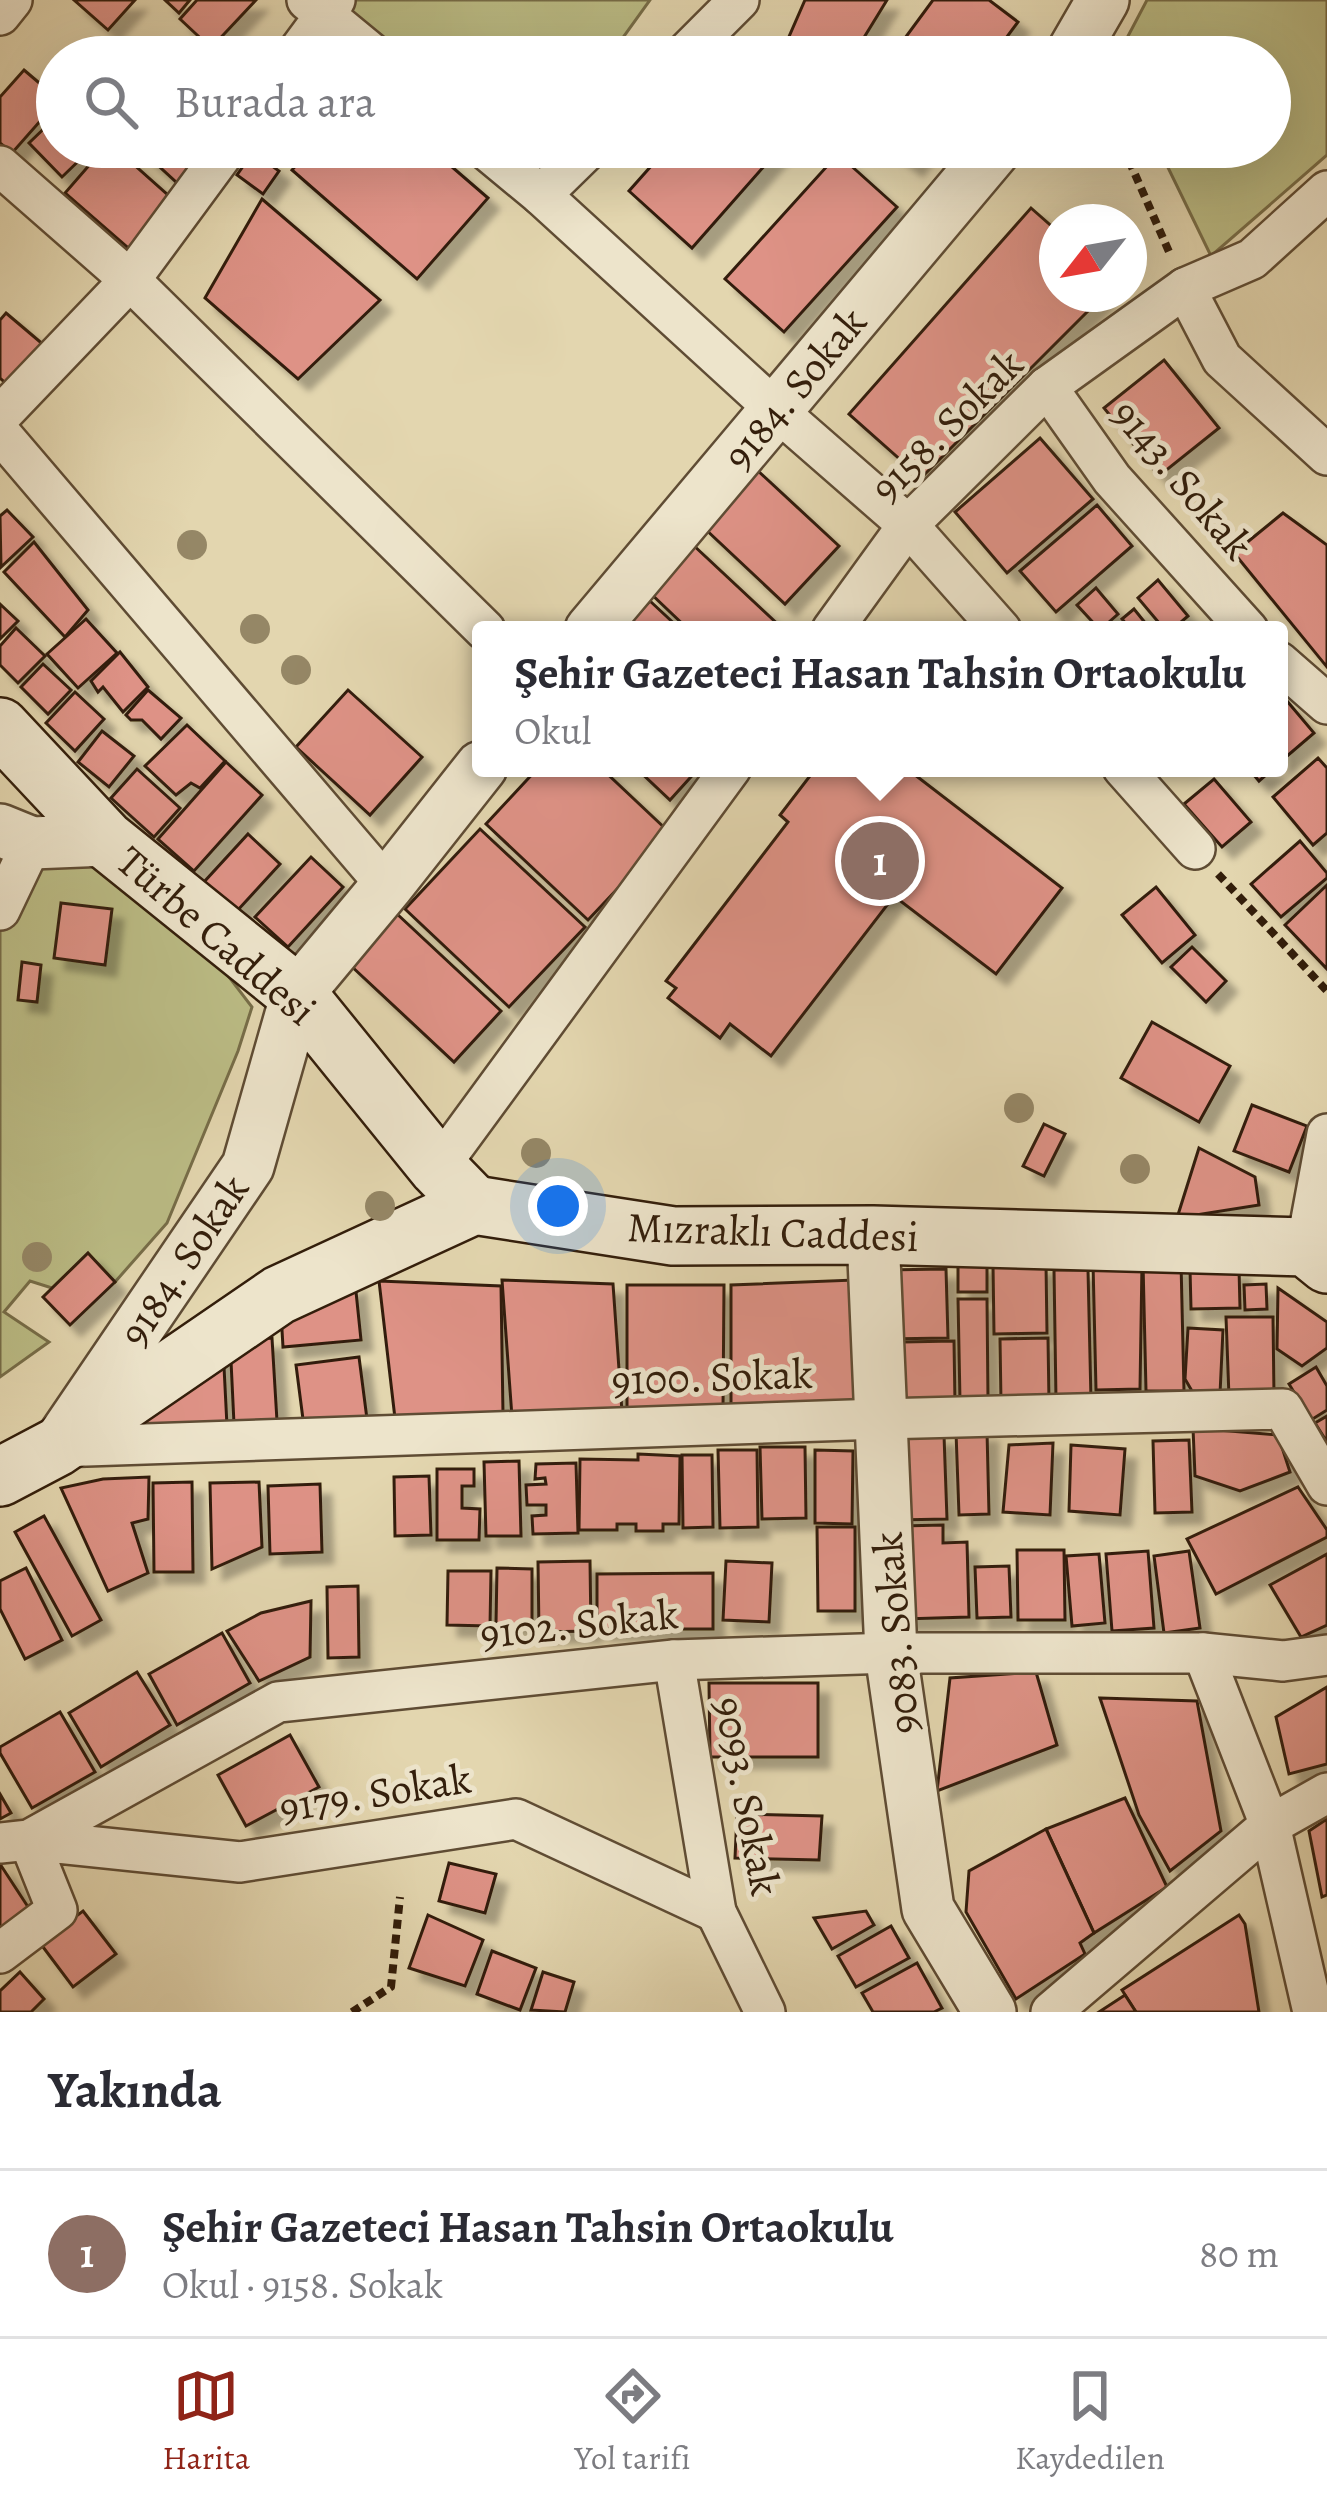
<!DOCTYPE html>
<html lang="tr">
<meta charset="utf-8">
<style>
body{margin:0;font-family:Alegreya,serif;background:#f2f2f3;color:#2b2b33}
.compass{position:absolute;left:1039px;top:204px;width:108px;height:108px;border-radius:50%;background:#fff;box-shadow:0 12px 48px #0002;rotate:239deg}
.you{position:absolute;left:558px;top:1206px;width:42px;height:42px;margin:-30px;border:9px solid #fff;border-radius:50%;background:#1a73e8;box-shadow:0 0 0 18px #1a73e833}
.badge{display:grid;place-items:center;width:78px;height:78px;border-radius:50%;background:#8f2418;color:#fff;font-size:39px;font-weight:700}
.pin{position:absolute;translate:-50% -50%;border:6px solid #fff;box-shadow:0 3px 12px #0006}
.popup{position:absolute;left:472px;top:621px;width:816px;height:156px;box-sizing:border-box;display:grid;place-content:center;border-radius:12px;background:#fff;filter:drop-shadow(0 3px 9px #0005);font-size:39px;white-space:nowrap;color:#7c7c81}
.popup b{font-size:45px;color:#2b2b33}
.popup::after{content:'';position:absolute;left:50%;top:100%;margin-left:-24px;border:24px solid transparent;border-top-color:#fff}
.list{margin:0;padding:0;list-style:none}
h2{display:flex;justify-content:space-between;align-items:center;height:156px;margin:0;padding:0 48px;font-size:51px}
h2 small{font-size:39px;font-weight:400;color:#7c7c81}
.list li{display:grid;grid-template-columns:78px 1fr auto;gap:36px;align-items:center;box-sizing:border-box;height:168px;padding:0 48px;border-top:3px solid #e1e1e2}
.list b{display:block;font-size:45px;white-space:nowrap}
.list p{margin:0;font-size:39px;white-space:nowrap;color:#7c7c81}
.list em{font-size:39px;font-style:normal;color:#7c7c81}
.icon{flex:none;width:66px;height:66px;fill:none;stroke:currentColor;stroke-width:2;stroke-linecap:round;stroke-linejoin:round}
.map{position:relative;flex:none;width:1327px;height:2012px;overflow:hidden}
.search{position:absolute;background:#fff;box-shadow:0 12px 48px #0002;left:36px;right:36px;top:36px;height:132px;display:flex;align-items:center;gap:30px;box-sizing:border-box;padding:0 42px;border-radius:66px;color:#7c7c81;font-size:45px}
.sheet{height:324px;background:#fff}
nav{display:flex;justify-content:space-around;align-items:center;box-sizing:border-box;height:168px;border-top:3px solid #e1e1e2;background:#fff;font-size:33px;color:#7c7c81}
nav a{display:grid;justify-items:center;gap:6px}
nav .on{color:#8f2418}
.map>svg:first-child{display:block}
.green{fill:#bbbc85;stroke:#776d48;stroke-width:3}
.building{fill:#de9286;stroke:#331e0b;stroke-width:3;filter:url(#shadow)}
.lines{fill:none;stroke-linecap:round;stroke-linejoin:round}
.minor-casing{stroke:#5f4c34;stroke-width:44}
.tertiary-casing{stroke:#5f4c34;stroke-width:56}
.secondary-casing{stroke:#331e0b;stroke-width:62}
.path{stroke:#331e0b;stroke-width:8;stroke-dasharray:9 6;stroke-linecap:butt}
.minor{stroke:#ede4cb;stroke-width:39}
.tertiary{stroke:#ede4cb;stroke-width:51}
.secondary{stroke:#ede4cb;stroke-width:57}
.tree{fill:#958766}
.labels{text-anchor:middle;stroke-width:10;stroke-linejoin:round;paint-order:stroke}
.street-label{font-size:42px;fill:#331e0b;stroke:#ede4cb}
</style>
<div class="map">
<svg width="1327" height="2012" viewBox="0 0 1327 2012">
<defs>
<filter id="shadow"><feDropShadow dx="11" dy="11" stdDeviation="3" flood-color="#0004"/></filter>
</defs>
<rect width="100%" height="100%" fill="#e3d6af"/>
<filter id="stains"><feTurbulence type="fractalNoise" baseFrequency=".00167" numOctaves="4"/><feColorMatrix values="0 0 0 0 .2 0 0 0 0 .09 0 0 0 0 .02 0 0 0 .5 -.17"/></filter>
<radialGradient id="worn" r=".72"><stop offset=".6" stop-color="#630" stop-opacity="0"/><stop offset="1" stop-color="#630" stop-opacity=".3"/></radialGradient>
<g class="green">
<path d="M343 0H650L609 57H392L333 15Z"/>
<path d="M1147 0H1327V155L1211 256 1158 147H1270V57H1117Z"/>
<path d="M80 851 226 973 252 1007 238 1051 167 1223 115 1282 88 1254 52 1288 30 1281 4 1312 49 1342 0 1377V910L20 870Z"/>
</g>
<g class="building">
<path d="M74 0H135L108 30Z"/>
<path d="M165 0H190L179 13Z"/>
<path d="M197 0H256L211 48 180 19Z"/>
<path d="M805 0H887L852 57H786L781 55Z"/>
<path d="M933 0H989L1018 22 992 57H891Z"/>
<path d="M189 41 207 57H174Z"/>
<path d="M24 70 57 98V102L12 153 0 143V97Z"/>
<path d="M57 116V147H93L62 177 29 143Z"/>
<path d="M105 147H114L178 204 135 254 65 193Z"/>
<path d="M138 147H211L187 192Z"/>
<path d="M312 147H429L488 198 417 279 292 170Z"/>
<path d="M668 147H781L692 248 629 191Z"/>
<path d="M888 147H925L912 165Z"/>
<path d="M253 152 279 171 263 194 237 175Z"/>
<path d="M838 154 897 207 784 332 725 279Z"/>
<path d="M262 199 380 300 298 379 205 298Z"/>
<path d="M1031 208 1057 231V294H1105L921 478 849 414Z"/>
<path d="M6 313 45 346 10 387 0 378V320Z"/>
<path d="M1164 360 1219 428 1159 476 1104 408Z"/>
<path d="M1040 438 1093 499 1007 573 955 512Z"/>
<path d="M756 469 839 546 785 604 702 526Z"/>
<path d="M1097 505 1132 546 1056 612 1020 571Z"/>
<path d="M7 510 33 537 1 567 0 516Z"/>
<path d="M1283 513 1327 545V667L1234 553Z"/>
<path d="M34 542 88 610 65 637 4 572Z"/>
<path d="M691 543 784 630H689L647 590Z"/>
<path d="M1158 580 1188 616 1172 630H1165L1138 598Z"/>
<path d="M1096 588 1118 614 1100 630 1077 605Z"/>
<path d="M650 601 681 630H623Z"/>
<path d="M0 604 18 621 0 639Z"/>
<path d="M1134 609 1151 630H1131L1122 619Z"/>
<path d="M86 619 117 653 78 688 47 654Z"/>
<path d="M16 628 45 656 18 683 0 665V646Z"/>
<path d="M120 652 148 687 123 712 103 687 98 692 91 681Z"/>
<path d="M43 664 71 690 48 714 21 687Z"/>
<path d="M148 690 181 718 161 739 142 720H131L126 715Z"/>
<path d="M348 690 422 757 370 815 296 747Z"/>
<path d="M75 692 104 719 75 751 46 723Z"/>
<path d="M1287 701 1314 733 1279 763V709Z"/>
<path d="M187 725 225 761 200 788 191 783 176 795 145 766Z"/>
<path d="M102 731 134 756 109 787 78 762Z"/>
<path d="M1318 758 1327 768V833L1313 845 1273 797Z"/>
<path d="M226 762 262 795 194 871 158 839Z"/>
<path d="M538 768H601L670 833 588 920 486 824Z"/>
<path d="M636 768H699L670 800Z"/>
<path d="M816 768H906L1062 888 996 974 894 896 771 1056 730 1024 720 1038 668 998 676 988 666 981 788 822 780 815Z"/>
<path d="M1248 768H1274L1259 781Z"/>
<path d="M137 769 180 808 154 837 111 798Z"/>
<path d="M1214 779 1251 822 1222 847 1184 804Z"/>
<path d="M480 829 585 927 509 1007 405 909Z"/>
<path d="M248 834 280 864 237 911 204 882Z"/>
<path d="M1300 841 1327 873V878L1281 917 1251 884Z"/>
<path d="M311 857 343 887 288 947 255 917Z"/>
<path d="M1327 885V969L1285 925Z"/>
<path d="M1156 887 1195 935 1162 963 1122 915Z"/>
<path d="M61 903 112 909 105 965 54 958Z"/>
<path d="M396 913 501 1011 454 1062 349 964Z"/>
<path d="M1192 947 1226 981 1206 1002 1171 967Z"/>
<path d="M22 962 41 965 37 1002 18 1000Z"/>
<path d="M1152 1022 1230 1066 1199 1122 1121 1078Z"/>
<path d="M1252 1105 1307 1126 1289 1172 1234 1151Z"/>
<path d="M1044 1124 1065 1134 1044 1176 1023 1166Z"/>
<path d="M1199 1148 1255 1177 1259 1205 1177 1218Z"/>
<path d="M88 1253 115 1282 70 1325 43 1297Z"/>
<path d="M987 1262V1292H958V1263Z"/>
<path d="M1181 1262 1184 1391H1146L1143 1263Z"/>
<path d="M1093 1263H1142L1140 1389 1096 1390Z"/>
<path d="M1046 1264 1047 1333 994 1334 993 1265Z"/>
<path d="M1239 1268 1240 1308 1191 1309 1190 1269Z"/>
<path d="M946 1269 948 1338 884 1339 883 1270Z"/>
<path d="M1054 1270H1088L1091 1400H1056Z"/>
<path d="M502 1280 613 1284 622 1412 512 1417Z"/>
<path d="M854 1280V1409L731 1412V1285Z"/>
<path d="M379 1281 501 1286 503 1414 396 1427Z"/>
<path d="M355 1282 361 1340 283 1347 281 1313Z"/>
<path d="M1266 1284 1267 1309 1245 1310 1244 1285Z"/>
<path d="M627 1285H724L723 1410 627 1409Z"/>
<path d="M1278 1288 1327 1322V1348L1302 1366 1277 1349Z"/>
<path d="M958 1299H987L988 1400 960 1401Z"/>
<path d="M1226 1317H1273L1274 1396 1229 1397Z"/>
<path d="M1188 1328 1223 1330 1220 1394 1192 1391 1185 1379Z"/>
<path d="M272 1338 277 1421 234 1424 230 1340Z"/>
<path d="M1048 1338 1049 1402 1001 1403 1000 1339Z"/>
<path d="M954 1341 955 1404H905L903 1342Z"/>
<path d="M223 1347 227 1426 141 1430 139 1402Z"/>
<path d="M359 1357 367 1419 304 1427 296 1365Z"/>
<path d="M1316 1367 1327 1386V1410L1311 1420 1289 1384Z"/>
<path d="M1327 1416V1442L1315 1423Z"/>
<path d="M1193 1428 1278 1435 1290 1472 1240 1491 1195 1476Z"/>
<path d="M987 1431 989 1514 959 1515 956 1432Z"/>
<path d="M893 1435H944L947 1519 895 1520Z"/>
<path d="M1189 1440 1192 1512 1155 1513 1153 1441Z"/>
<path d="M1053 1443 1050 1515 1003 1512 1009 1445Z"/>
<path d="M1071 1445 1125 1449 1120 1515 1069 1511Z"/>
<path d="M760 1447H805L806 1518 762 1519Z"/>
<path d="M718 1450H757L758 1527 720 1528Z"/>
<path d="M815 1450 853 1451 852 1524 815 1523Z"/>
<path d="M638 1454 680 1456 679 1524H663V1531H636V1524H617V1530H579L580 1459 638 1460Z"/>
<path d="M682 1455H712L713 1527 683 1528Z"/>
<path d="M519 1461 521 1536H486L484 1462Z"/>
<path d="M576 1463 578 1533 533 1534 532 1516 546 1515V1505H527L526 1485 546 1484 545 1478 535 1479 536 1464Z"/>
<path d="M437 1469H474V1486H462V1508L480 1509 479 1540H437Z"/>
<path d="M429 1476 431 1535 395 1536 394 1477Z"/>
<path d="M149 1477 148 1519 132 1523 148 1573 108 1591 61 1488 103 1479Z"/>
<path d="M192 1482 193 1572H154L153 1483Z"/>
<path d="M259 1482 262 1547 212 1569 210 1483Z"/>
<path d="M320 1484 322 1552 270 1554 268 1486Z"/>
<path d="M1298 1487 1327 1530V1537L1216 1594 1187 1539Z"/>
<path d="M44 1516 101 1620 72 1636 15 1532Z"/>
<path d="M943 1525V1543L967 1542 969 1617 903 1619 901 1526Z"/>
<path d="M817 1527H855V1611H818Z"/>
<path d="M1017 1550H1064L1065 1620H1018Z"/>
<path d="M1148 1551 1154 1628 1112 1631 1106 1554Z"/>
<path d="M1189 1551 1200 1628 1164 1633 1154 1556Z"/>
<path d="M1099 1554 1105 1623 1072 1626 1066 1556Z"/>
<path d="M1327 1554V1625L1301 1637 1270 1585Z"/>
<path d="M590 1561 591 1631 539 1632 538 1562Z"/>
<path d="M726 1561 772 1563 769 1622 723 1620Z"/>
<path d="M1009 1566 1011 1617 977 1618 975 1567Z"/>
<path d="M26 1568 62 1640 25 1659 0 1609V1581Z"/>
<path d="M497 1568 532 1569V1625L496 1624Z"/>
<path d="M448 1571H491L490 1626 447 1625Z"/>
<path d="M713 1573V1629H597V1574Z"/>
<path d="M358 1586 359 1657 328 1658 327 1587Z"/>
<path d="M311 1601 310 1657 259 1681 227 1631 261 1613Z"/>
<path d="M222 1633 250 1683 177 1725 149 1674Z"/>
<path d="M137 1672 170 1725 101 1767 69 1713Z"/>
<path d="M1036 1672 1057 1745 937 1791 950 1678Z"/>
<path d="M709 1683H818V1757H710Z"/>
<path d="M1327 1687V1764L1289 1774 1276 1717Z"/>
<path d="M1100 1698 1197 1701 1221 1831 1170 1871 1139 1815Z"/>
<path d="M60 1712 95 1772 32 1808 0 1753V1747Z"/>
<path d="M290 1735 319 1787 246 1826 218 1775Z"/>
<path d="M0 1794 11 1813 0 1819Z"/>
<path d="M1125 1798 1167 1887 1094 1933 1046 1829Z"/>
<path d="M737 1814 822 1816 819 1860 735 1858Z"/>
<path d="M1327 1819V1895L1322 1897 1309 1831Z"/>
<path d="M1046 1829 1094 1933 1080 1943 1085 1954 1016 1999 966 1912 969 1871Z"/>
<path d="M449 1863 496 1874 485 1913 439 1901Z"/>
<path d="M0 1864 32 1913 0 1933Z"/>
<path d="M83 1911 116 1954 73 1987 40 1943Z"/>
<path d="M866 1911 874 1925 832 1949 814 1918Z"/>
<path d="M428 1915 483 1940 465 1986 409 1968Z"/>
<path d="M1239 1915 1245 1924 1259 2012H1136L1122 1990Z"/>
<path d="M891 1926 909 1958 856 1987 838 1956Z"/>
<path d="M492 1951 536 1968 520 2010 477 1994Z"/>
<path d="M917 1963 942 2008 934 2012H873L862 1993Z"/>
<path d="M20 1972 44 1999 31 2012H0V1991Z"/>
<path d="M543 1972 574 1982 565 2012 531 2010Z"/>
<path d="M1125 1995 1136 2012H1099Z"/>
</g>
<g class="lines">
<defs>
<g id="minor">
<path d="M335 0 325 15 376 57"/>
<path d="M0 15 12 0"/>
<path d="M294 57 325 15 307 0"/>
<path d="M682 57 739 0"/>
<path d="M483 147 541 195 775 409 908 525 1001 630"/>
<path d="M0 166 130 280 485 630"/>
<path d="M541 195 590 147"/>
<path d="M1185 288 1222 359 1327 455"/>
<path d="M1047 387 1112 479 1248 630"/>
<path d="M0 416 130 280 228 147"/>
<path d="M0 433 387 886"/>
<path d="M832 630 908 525 1047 387 1185 288 1252 259 1327 191"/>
<path d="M1279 662 1327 704"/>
<path d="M1123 768 1195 849"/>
<path d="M0 910 32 843"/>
<path d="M438 1168 731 768"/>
<path d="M1306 1247 1327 1134"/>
<path d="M57 1447 880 1419 1283 1409 1327 1485"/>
<path d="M1203 1653 1270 1825 1313 2012"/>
<path d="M674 1660 716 1912 765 2012"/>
<path d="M0 1843 29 1840 278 1702 674 1660 891 1653H1203L1283 1661 1327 1655"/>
<path d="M0 1953 57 1910 29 1840 240 1862 516 1819 716 1912"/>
<path d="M1051 2012 1270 1825 1327 1793"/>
</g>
<g id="tertiary">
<path d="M1070 57 1103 0"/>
<path d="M591 630 997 147"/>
<path d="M0 830 32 843 106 840"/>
<path d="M873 1235 891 1653 928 1909 990 2012"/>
<path d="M61 1441 248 1166 297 994 387 886 481 767"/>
</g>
<g id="secondary">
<path d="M0 727 106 840 297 994 438 1168 474 1205"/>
<path d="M0 1477 57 1447 279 1295 474 1205 673 1236 873 1235 1306 1247 1327 1264"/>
</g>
</defs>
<use href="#minor" class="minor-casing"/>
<use href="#tertiary" class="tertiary-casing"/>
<use href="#secondary" class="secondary-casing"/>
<g class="path">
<path d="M1123 147 1170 254"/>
<path d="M1218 874 1327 991"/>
<path d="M352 2012 391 1987 400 1897"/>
</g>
<use href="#minor" class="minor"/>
<use href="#tertiary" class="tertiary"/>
<use href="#secondary" class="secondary"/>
</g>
<g class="tree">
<circle cx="192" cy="545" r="15"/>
<circle cx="255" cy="629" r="15"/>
<circle cx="296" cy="670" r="15"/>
<circle cx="1019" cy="1108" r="15"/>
<circle cx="536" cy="1153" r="15"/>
<circle cx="1135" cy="1169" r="15"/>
<circle cx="380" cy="1206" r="15"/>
<circle cx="37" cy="1257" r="15"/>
</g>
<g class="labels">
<g class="street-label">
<text transform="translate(794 388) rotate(-50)" y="15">9184. Sokak</text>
<text transform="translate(946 425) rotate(-45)" y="15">9158. Sokak</text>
<text transform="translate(1183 479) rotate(50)" y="15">9143. Sokak</text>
<text transform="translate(217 935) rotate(41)" y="15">Türbe Caddesi</text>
<text transform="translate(773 1231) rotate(2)" y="15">Mızraklı Caddesi</text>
<text transform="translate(183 1260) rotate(-56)" y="15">9184. Sokak</text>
<text transform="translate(712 1376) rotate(-2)" y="15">9100. Sokak</text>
<text transform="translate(579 1623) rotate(-6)" y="15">9102. Sokak</text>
<text transform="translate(895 1633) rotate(-95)" y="15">9083. Sokak</text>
<text transform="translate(375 1792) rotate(-9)" y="15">9179. Sokak</text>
<text transform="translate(748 1796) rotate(79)" y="15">9093. Sokak</text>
</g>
</g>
<rect width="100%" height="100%" filter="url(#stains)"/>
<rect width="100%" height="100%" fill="url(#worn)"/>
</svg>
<svg class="compass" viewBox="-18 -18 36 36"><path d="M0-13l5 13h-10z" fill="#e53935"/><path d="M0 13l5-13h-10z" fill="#7c7c81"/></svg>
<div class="you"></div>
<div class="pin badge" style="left:880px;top:861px;background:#8d6e63">1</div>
<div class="popup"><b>Şehir Gazeteci Hasan Tahsin Ortaokulu</b>Okul</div>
<div class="search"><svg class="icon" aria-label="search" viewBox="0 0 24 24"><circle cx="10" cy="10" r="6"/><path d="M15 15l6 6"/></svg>Burada ara</div>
</div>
<section class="sheet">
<h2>Yakında<small></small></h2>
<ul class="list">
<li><span class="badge" style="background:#8d6e63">1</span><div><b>Şehir Gazeteci Hasan Tahsin Ortaokulu</b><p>Okul · 9158. Sokak</p></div><em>80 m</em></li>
</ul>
</section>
<nav>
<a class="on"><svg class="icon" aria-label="map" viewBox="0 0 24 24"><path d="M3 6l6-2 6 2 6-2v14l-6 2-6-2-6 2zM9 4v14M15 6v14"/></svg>Harita</a>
<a><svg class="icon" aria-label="directions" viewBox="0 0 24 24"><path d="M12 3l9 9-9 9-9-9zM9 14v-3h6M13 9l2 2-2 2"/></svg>Yol tarifi</a>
<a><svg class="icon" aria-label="saved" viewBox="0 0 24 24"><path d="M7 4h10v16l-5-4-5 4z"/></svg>Kaydedilen</a>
</nav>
